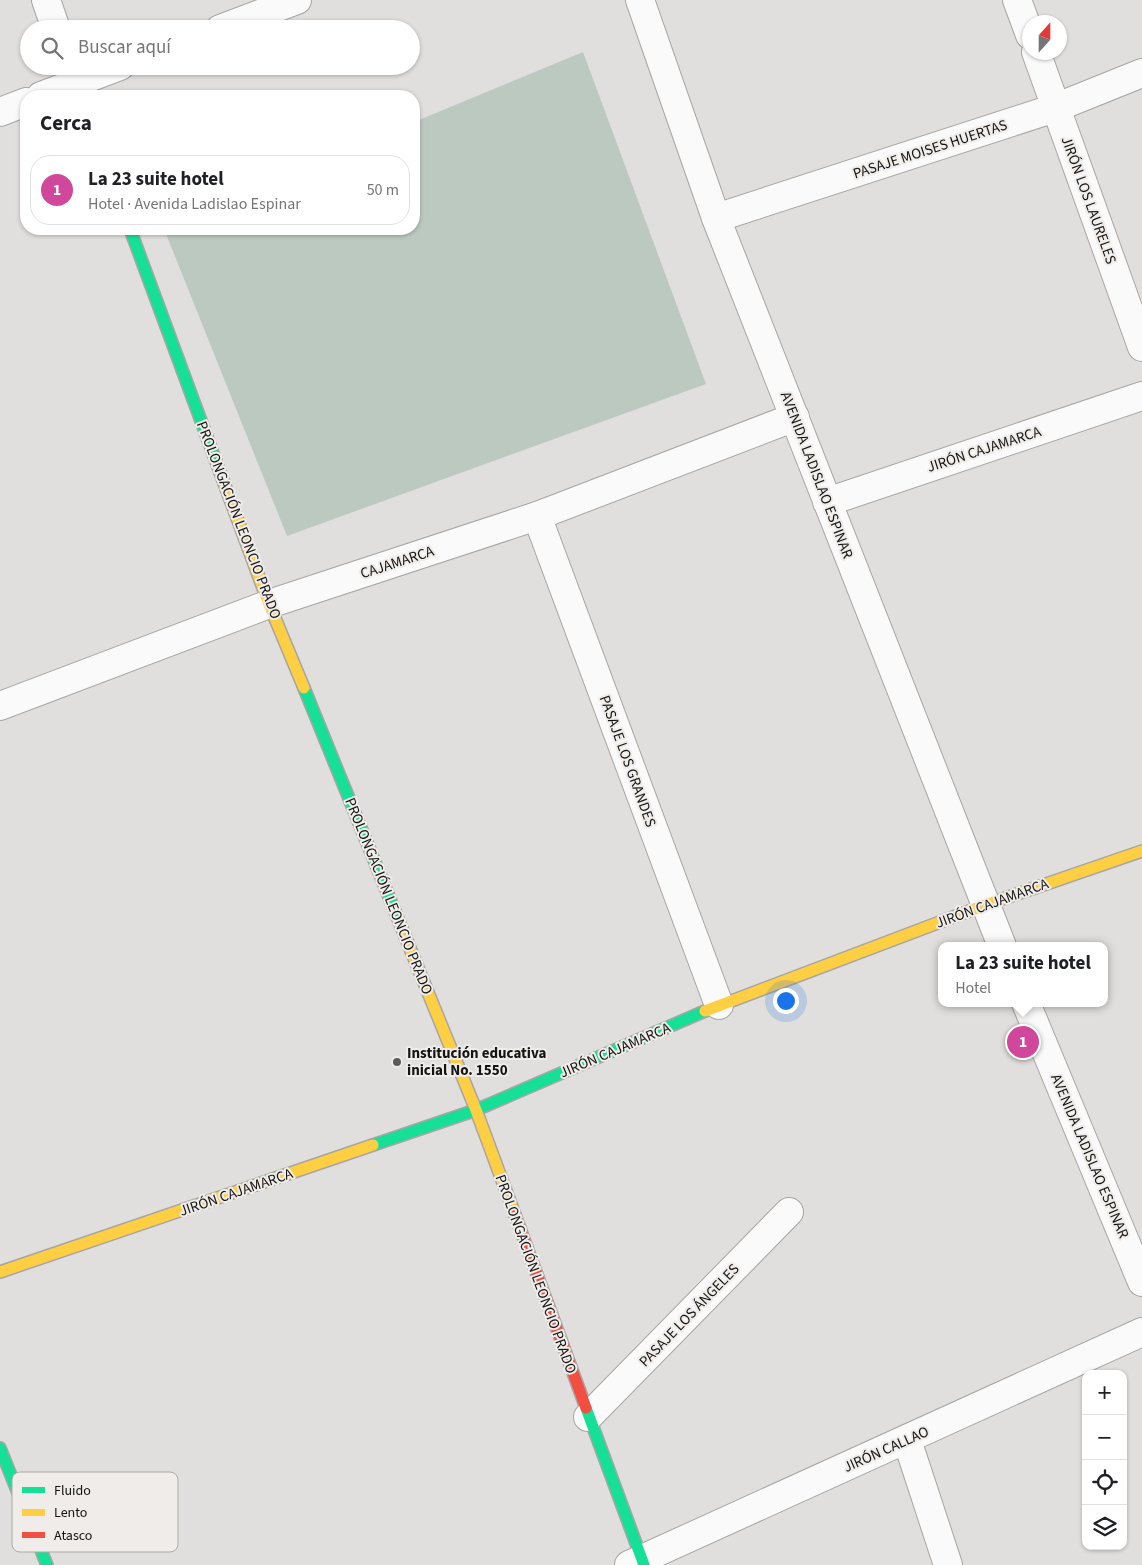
<!DOCTYPE html>
<html lang="es">
<meta charset="utf-8">
<style>
body{margin:0;font-family:"Source Sans 3",sans-serif;background:#f6f6f6;color:#202124}
.controls{position:absolute;right:15px;bottom:15px;display:grid;overflow:hidden;border-radius:10px;box-shadow:0 1px 4px #0004}
.controls button{width:45px;height:45px;display:grid;place-items:center;padding:0;border:0;border-bottom:1px solid #e0e0e0;background:#fff;color:#202124;font:25px sans-serif}
.compass{position:absolute;left:1022px;top:15px;width:45px;height:45px;border-radius:50%;background:#fff;box-shadow:0 1px 4px #0004;rotate:21deg}
.you{position:absolute;left:785px;top:1000px;width:18px;height:18px;margin:-12px;border:4px solid #fff;border-radius:50%;background:#1a73e8;box-shadow:0 0 0 8px #1a73e833}
.badge{display:grid;place-items:center;width:32px;height:32px;border-radius:50%;background:#db2777;color:#fff;font-size:16px;font-weight:700}
.pin{position:absolute;translate:-50% -50%;border:2px solid #fff;box-shadow:0 1px 5px #0006}
.popup{position:absolute;left:938px;top:942px;width:170px;height:65px;box-sizing:border-box;display:grid;place-content:center;border-radius:10px;background:#fff;filter:drop-shadow(0 1px 4px #0005);font-size:16px;white-space:nowrap;color:#757577}
.popup b{font-size:19px;color:#202124}
.popup::after{content:'';position:absolute;left:50%;top:100%;margin-left:-10px;border:10px solid transparent;border-top-color:#fff}
.list{margin:0;padding:0;list-style:none}
h2{display:flex;justify-content:space-between;align-items:center;height:65px;margin:0;padding:0 20px;font-size:21px}
h2 small{font-size:16px;font-weight:400;color:#757577}
.list li{display:grid;grid-template-columns:32px 1fr auto;gap:15px;align-items:center;box-sizing:border-box;height:70px;margin:0 10px 10px;padding:0 10px;border:1px solid #e0e0e0;border-radius:20px}
.list b{display:block;font-size:19px;white-space:nowrap}
.list p{margin:0;font-size:16px;white-space:nowrap;color:#757577}
.list em{font-size:16px;font-style:normal;color:#757577}
.icon{flex:none;width:28px;height:28px;fill:none;stroke:currentColor;stroke-width:2;stroke-linecap:round;stroke-linejoin:round}
.map{position:relative;flex:none;width:1142px;height:1565px;overflow:hidden}
.search{position:absolute;background:#fff;box-shadow:0 1px 4px #0004;left:20px;top:20px;width:400px;height:55px;display:flex;align-items:center;gap:12px;box-sizing:border-box;padding:0 18px;border-radius:28px;color:#757577;font-size:19px}
.panel{position:absolute;background:#fff;box-shadow:0 1px 4px #0004;left:20px;top:90px;width:400px;height:145px;border-radius:20px}
.map>svg:first-child{display:block}
.green{fill:#bcc9c0}
.lines{fill:none;stroke-linecap:round;stroke-linejoin:round}
.street-casing{stroke:#a7a6a4;stroke-width:30}
.fast-casing{stroke:#a7a6a4;stroke-width:14}
.slow-casing{stroke:#a7a6a4;stroke-width:14}
.jam-casing{stroke:#a7a6a4;stroke-width:14}
.street{stroke:#fafafa;stroke-width:28}
.fast{stroke:#16e098;stroke-width:11}
.slow{stroke:#ffcf43;stroke-width:11}
.jam{stroke:#f24e42;stroke-width:11}
.poi-dot{fill:#5c5b59;stroke:#efece9;stroke-width:2}
.labels{text-anchor:middle;stroke-width:4;stroke-linejoin:round;paint-order:stroke}
.street-label{font-size:15px;fill:#141412;stroke:#efece9}
.poi-label{font-size:15px;font-weight:bold;fill:#141412;stroke:#efece9;text-anchor:start}
.key{fill:#efece9;stroke:#adaba8;stroke-width:1}
.key-label{font-size:14px;fill:#141412}
</style>
<div class="map">
<svg width="1142" height="1565" viewBox="0 0 1142 1565">
<rect width="100%" height="100%" fill="#e1dfdd"/>
<path class="green" d="M583 52 706 384 287 536 164 229H414V122Z"/>
<g class="lines">
<defs>
<g id="street">
<path d="M46 0 56 29"/>
<path d="M640 0 716 218 1002 946"/>
<path d="M1017 0 1030 35"/>
<path d="M220 29 297 0"/>
<path d="M1036 52 1142 347"/>
<path d="M41 96 120 66"/>
<path d="M0 112 26 102"/>
<path d="M716 218 1055 108 1142 73"/>
<path d="M827 502 1142 396"/>
<path d="M537 516 719 1005"/>
<path d="M0 706 269 604 537 516 795 417"/>
<path d="M1026 1003 1142 1282"/>
<path d="M588 1417 789 1212"/>
<path d="M907 1440 948 1565"/>
<path d="M629 1565 1142 1332"/>
</g>
<g id="fast">
<path d="M130 229 224 483"/>
<path d="M304 688 405 936"/>
<path d="M373 1145 476 1110 705 1011"/>
<path d="M586 1408 644 1565"/>
<path d="M0 1448 47 1565"/>
</g>
<g id="slow">
<path d="M224 483 269 604 304 688"/>
<path d="M405 936 476 1110 515 1215"/>
<path d="M705 1011 985 905 1142 851"/>
<path d="M0 1272 373 1145"/>
</g>
<path id="jam" d="M515 1215 586 1408"/>
</defs>
<use href="#street" class="street-casing"/>
<use href="#fast" class="fast-casing"/>
<use href="#slow" class="slow-casing"/>
<use href="#jam" class="jam-casing"/>
<use href="#street" class="street"/>
<use href="#fast" class="fast"/>
<use href="#slow" class="slow"/>
<use href="#jam" class="jam"/>
</g>
<circle class="poi-dot" cx="397" cy="1062" r="5"/>
<g class="labels">
<g class="street-label">
<text transform="translate(930 149) rotate(-18)" y="5">PASAJE MOISES HUERTAS</text>
<text transform="translate(1089 200) rotate(70)" y="5">JIRÓN LOS LAURELES</text>
<text transform="translate(984 449) rotate(-18)" y="5">JIRÓN CAJAMARCA</text>
<text transform="translate(817 475) rotate(69)" y="5">AVENIDA LADISLAO ESPINAR</text>
<text transform="translate(239 520) rotate(69)" y="5">PROLONGACIÓN LEONCIO PRADO</text>
<text transform="translate(397 562) rotate(-18)" y="5">CAJAMARCA</text>
<text transform="translate(628 761) rotate(70)" y="5">PASAJE LOS GRANDES</text>
<text transform="translate(389 896) rotate(68)" y="5">PROLONGACIÓN LEONCIO PRADO</text>
<text transform="translate(992 903) rotate(-20)" y="5">JIRÓN CAJAMARCA</text>
<text transform="translate(615 1050) rotate(-23)" y="5">JIRÓN CAJAMARCA</text>
<text transform="translate(1090 1156) rotate(67)" y="5">AVENIDA LADISLAO ESPINAR</text>
<text transform="translate(236 1192) rotate(-19)" y="5">JIRÓN CAJAMARCA</text>
<text transform="translate(536 1274) rotate(70)" y="5">PROLONGACIÓN LEONCIO PRADO</text>
<text transform="translate(689 1315) rotate(-46)" y="5">PASAJE LOS ÁNGELES</text>
<text transform="translate(886 1449) rotate(-24)" y="5">JIRÓN CALLAO</text>
</g>
<g class="poi-label">
<text x="407" y="1058">Institución educativa<tspan x="407" dy="17">inicial No. 1550</tspan></text>
</g>
</g>
<rect x="12" y="1472" width="166" height="80" rx="8" class="key"/>
<rect x="22" y="1487" width="23" height="6" fill="#16e098"/>
<rect x="22" y="1509" width="23" height="7" fill="#ffcf43"/>
<rect x="22" y="1532" width="23" height="6" fill="#f24e42"/>
<g class="key-label">
<text x="54" y="1495">Fluido</text>
<text x="54" y="1517">Lento</text>
<text x="54" y="1540">Atasco</text>
</g>
</svg>
<div class="controls">
<button>+</button>
<button>−</button>
<button><svg class="icon" aria-label="locate" viewBox="0 0 24 24"><circle cx="12" cy="12" r="6"/><path d="M12 2v4M12 18v4M2 12h4M18 12h4"/></svg></button>
<button><svg class="icon" aria-label="layers" viewBox="0 0 24 24"><path d="M12 4l9 5-9 5-9-5zM3 14l9 5 9-5"/></svg></button>
</div>
<svg class="compass" viewBox="-18 -18 36 36"><path d="M0-13l5 13h-10z" fill="#e53935"/><path d="M0 13l5-13h-10z" fill="#757577"/></svg>
<div class="you"></div>
<div class="pin badge" style="left:1023px;top:1042px;background:#d1479c">1</div>
<div class="popup"><b>La 23 suite hotel</b>Hotel</div>
<div class="search"><svg class="icon" aria-label="search" viewBox="0 0 24 24"><circle cx="10" cy="10" r="6"/><path d="M15 15l6 6"/></svg>Buscar aquí</div>
<section class="panel">
<h2>Cerca<small></small></h2>
<ul class="list">
<li><span class="badge" style="background:#d1479c">1</span><div><b>La 23 suite hotel</b><p>Hotel · Avenida Ladislao Espinar</p></div><em>50 m</em></li>
</ul>
</section>
</div>
